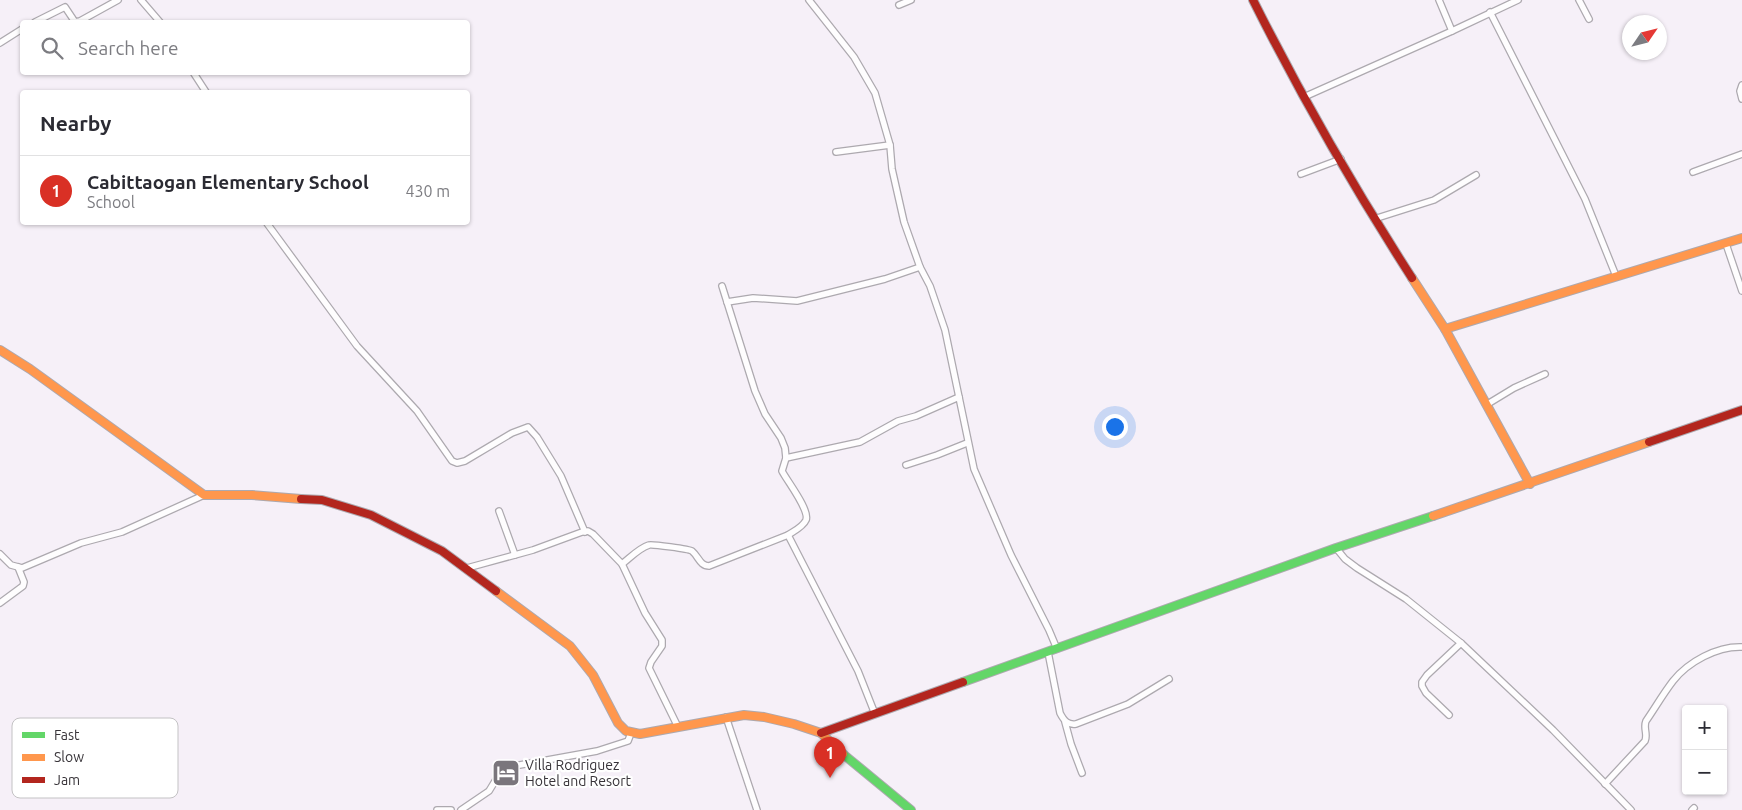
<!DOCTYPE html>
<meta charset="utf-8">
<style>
body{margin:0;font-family:Ubuntu,sans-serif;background:#f2f2f3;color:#2b2b33}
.controls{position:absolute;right:15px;bottom:15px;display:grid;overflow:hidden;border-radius:5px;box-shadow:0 1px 4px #0004}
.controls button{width:45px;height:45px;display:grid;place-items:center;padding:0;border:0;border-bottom:1px solid #e1e1e2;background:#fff;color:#2b2b33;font:25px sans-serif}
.compass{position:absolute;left:1622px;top:15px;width:45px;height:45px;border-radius:50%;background:#fff;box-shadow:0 1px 4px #0004;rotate:55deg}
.you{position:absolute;left:1114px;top:426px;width:18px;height:18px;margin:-12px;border:4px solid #fff;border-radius:50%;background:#1a73e8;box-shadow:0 0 0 8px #1a73e833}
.badge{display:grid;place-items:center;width:32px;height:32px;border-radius:50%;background:#d93025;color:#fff;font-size:16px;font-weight:700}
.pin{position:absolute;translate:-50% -41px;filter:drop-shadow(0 1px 2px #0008)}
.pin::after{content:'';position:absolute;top:26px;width:18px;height:15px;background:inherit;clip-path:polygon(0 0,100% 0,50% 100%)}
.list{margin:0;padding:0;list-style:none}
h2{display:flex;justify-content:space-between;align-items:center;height:65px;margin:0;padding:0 20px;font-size:21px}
h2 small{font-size:16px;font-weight:400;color:#7c7c81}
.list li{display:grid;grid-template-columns:32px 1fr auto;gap:15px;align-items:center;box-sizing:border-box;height:70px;padding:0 20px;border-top:1px solid #e1e1e2}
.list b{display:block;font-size:19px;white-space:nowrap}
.list p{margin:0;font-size:16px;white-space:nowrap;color:#7c7c81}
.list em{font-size:16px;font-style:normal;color:#7c7c81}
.icon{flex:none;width:28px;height:28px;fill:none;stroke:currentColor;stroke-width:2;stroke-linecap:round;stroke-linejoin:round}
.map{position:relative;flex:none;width:1742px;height:810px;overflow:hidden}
.search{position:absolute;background:#fff;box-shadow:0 1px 4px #0004;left:20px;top:20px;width:450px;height:55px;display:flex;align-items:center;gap:12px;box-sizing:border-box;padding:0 18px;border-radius:5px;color:#7c7c81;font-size:19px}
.panel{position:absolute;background:#fff;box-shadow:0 1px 4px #0004;left:20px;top:90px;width:450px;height:135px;border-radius:5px}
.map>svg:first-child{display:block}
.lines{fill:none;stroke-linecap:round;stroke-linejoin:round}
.street-casing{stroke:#ada9af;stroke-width:8}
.fast-casing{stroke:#ada9af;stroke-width:10}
.slow-casing{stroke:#ada9af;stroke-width:10}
.jam-casing{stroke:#ada9af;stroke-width:10}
.street{stroke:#fefdfe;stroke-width:5.5}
.fast{stroke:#63d668;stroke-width:8}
.slow{stroke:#ff974d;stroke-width:8}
.jam{stroke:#b3261e;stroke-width:8}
.labels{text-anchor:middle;stroke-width:4.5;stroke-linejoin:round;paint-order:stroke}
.poi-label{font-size:14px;fill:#383439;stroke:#fff;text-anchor:start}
.key{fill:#fff;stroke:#c3c2c4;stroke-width:1}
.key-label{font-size:14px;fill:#383439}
</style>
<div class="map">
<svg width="1742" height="810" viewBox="0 0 1742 810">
<rect width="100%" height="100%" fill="#f6f0f8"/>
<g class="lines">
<defs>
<g id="street">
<path d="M141 0 160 22"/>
<path d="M809 0 854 57 875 93 890 145 892 169 904 222 920 267 930 286 945 330 974 469 1011 555 1049 630 1057 649"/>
<path d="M1439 0 1452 31"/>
<path d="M1579 0 1589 19"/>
<path d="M899 5 911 0"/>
<path d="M1490 12 1585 199 1616 276"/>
<path d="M35 22 65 7 75 22"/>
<path d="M75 22 80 21 118 0"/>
<path d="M0 43 22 29"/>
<path d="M193 72 206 92"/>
<path d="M1742 85 1740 91 1742 99"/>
<path d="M1304 97 1452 31 1518 0"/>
<path d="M836 152 890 145"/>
<path d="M1693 172 1742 154"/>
<path d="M1301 174 1341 159"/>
<path d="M1374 219 1434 200 1476 175"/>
<path d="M266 222 357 346 417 411 452 461 457 463 465 461 512 433 528 427 537 437 561 476 585 532"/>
<path d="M1726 244 1742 291"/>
<path d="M722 286 755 391 765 414 781 438 785 448 786 458 782 471C787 481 810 510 806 520 803 527 794 531 788 535"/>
<path d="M727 302 753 298 797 301 885 279 920 267"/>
<path d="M1486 405 1514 388 1545 374"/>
<path d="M786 458 860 442 898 421 916 416 959 397"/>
<path d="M906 465 937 455 967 443"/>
<path d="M499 511 515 555"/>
<path d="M1336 548 1345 559 1357 568 1406 599 1461 643 1553 730 1631 810"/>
<path d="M0 554 11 565 22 568 81 543 122 532 204 495"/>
<path d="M622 564C630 558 639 548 649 545 652 544 689 549 692 551 699 557 700 566 709 566L788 535 858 671 875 714"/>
<path d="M467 568 533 550 582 532 588 531 593 534 622 564 645 613 662 640V646L651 662 649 668 678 727"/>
<path d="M0 603 23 586 24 582 18 567"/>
<path d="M1048 652 1060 713C1064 721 1068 725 1076 724L1128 704 1169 679"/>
<path d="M1449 715 1426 693 1422 686V682L1427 675 1461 643"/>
<path d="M726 717 757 810"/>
<path d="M1065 722 1071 744 1082 773"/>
<path d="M1605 784 1645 741C1648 734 1643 728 1646 721 1655 708 1663 694 1673 681 1688 662 1717 646 1742 647"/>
<path d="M437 810H451"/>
<path d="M461 810 489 791 503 768 597 751 628 741 631 733"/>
<path d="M1692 810 1694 808"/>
</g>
<g id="fast">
<path d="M963 682 1336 548 1433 516"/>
<path d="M843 754 911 810"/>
</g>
<g id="slow">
<path d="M1412 278 1445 329 1530 484"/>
<path d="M1445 329 1742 238"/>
<path d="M0 350 30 369 204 495H252L301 499"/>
<path d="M1433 516 1649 442"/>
<path d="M496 591 570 646 593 675 618 723 626 731 640 734 744 715 764 717 794 724 821 733 843 754"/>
</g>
<g id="jam">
<path d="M1253 0C1301 96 1354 188 1412 278"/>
<path d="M1649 442 1742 410"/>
<path d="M301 499 322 500 371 515 442 551 496 591"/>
<path d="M821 733 963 682"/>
</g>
</defs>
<use href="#street" class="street-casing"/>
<use href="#fast" class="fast-casing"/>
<use href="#slow" class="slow-casing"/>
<use href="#jam" class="jam-casing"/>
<use href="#street" class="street"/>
<use href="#fast" class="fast"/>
<use href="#slow" class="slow"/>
<use href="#jam" class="jam"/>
</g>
<defs>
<symbol id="hotel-square" viewBox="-11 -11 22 22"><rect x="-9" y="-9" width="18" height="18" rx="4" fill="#7a767c" stroke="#fff"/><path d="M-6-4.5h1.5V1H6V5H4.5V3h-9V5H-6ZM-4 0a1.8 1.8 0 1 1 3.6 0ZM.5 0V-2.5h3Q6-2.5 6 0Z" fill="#fff"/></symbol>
</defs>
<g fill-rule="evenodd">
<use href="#hotel-square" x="490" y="757" width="32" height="32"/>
</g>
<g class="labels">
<g class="poi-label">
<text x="525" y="770">Villa Rodriguez<tspan x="525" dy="16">Hotel and Resort</tspan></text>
</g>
</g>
<rect x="12" y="718" width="166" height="80" rx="8" class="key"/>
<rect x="22" y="732" width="23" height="6" fill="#63d668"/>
<rect x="22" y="754" width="23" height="7" fill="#ff974d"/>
<rect x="22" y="777" width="23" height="6" fill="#b3261e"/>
<g class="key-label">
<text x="54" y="740">Fast</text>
<text x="54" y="762">Slow</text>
<text x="54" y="785">Jam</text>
</g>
</svg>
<div class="controls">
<button>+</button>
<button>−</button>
</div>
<svg class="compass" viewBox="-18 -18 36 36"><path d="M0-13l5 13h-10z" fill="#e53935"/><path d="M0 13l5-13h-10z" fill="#7c7c81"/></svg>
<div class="you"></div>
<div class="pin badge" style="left:830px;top:778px">1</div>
<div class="search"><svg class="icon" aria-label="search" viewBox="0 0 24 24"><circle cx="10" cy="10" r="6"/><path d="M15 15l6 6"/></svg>Search here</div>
<section class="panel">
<h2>Nearby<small></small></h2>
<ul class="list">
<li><span class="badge">1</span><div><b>Cabittaogan Elementary School</b><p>School</p></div><em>430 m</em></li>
</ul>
</section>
</div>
